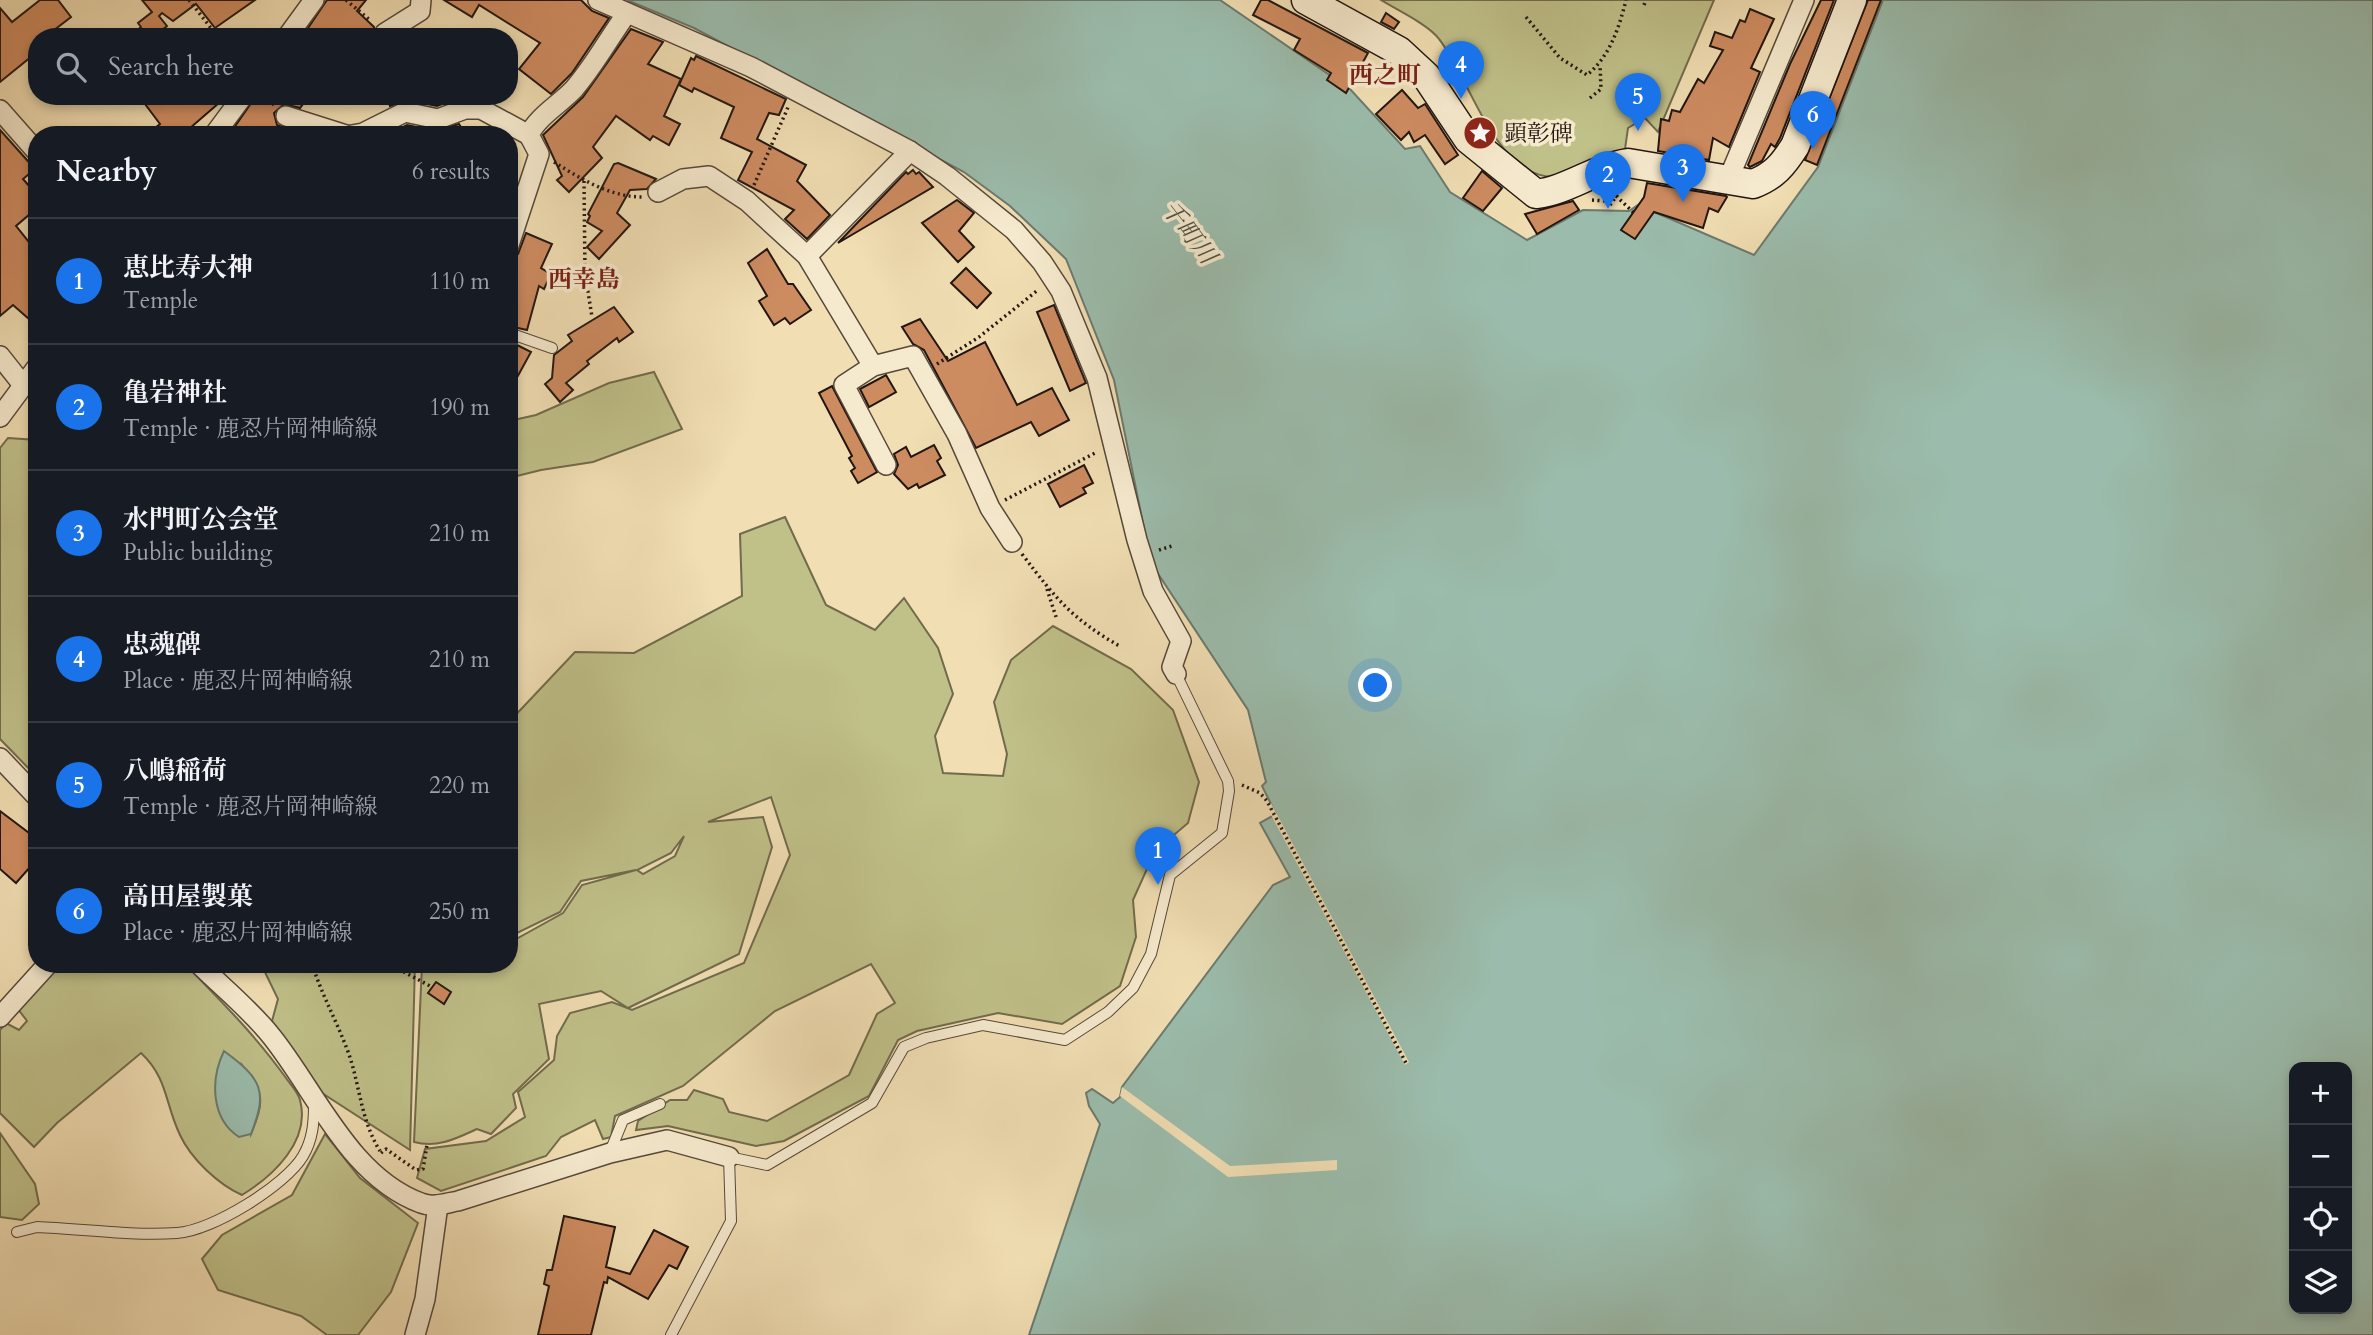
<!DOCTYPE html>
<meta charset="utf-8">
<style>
body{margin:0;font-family:Cardo,"Noto Serif JP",serif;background:#20242c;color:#f1f3f6}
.controls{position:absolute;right:21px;bottom:21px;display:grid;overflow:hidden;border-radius:14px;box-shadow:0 4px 10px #0003}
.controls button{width:63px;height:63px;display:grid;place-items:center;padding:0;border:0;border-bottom:2px solid #363941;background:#171b24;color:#f1f3f6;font:35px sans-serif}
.you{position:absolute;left:1376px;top:686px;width:24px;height:24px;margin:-18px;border:5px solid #fff;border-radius:50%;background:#1a73e8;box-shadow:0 0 0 10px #1a73e833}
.badge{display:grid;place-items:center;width:46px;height:46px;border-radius:50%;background:#1a73e8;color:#fff;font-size:23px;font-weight:700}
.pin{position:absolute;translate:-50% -58px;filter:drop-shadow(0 2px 4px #0008)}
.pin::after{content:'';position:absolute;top:37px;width:24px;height:21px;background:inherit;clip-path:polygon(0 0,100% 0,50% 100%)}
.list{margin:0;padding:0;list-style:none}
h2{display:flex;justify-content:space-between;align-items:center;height:91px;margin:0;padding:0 28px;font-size:30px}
h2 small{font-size:23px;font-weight:400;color:#9ea1a6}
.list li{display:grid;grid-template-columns:46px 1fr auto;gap:21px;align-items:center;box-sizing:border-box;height:126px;padding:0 28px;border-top:2px solid #363941}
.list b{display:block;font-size:26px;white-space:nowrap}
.list p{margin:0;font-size:23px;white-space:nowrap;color:#9ea1a6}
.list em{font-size:23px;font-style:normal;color:#9ea1a6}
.icon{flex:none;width:38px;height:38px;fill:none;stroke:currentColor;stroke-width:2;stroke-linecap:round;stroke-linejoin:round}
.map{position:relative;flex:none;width:2373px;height:1335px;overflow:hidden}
.search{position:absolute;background:#171b24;box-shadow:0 4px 10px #0003;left:28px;top:28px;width:490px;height:77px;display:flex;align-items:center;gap:18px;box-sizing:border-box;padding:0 24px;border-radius:28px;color:#9ea1a6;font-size:26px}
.panel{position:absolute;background:#171b24;box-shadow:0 4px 10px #0003;left:28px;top:126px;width:490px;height:847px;border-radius:28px}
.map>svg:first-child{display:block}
.green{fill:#c0c089;stroke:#716b4d;stroke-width:2;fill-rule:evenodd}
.water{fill:#9bbcac;stroke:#6b7a6e;stroke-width:2;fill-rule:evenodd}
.pier{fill:#f1deb3}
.building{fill:#cd8b60;stroke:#221611;stroke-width:2}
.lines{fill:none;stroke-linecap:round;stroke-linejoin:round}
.lane-casing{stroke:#56483a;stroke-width:12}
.street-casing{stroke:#56483a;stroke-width:22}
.secondary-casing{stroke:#221611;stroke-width:31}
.path{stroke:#221611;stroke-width:3.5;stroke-dasharray:2 3.5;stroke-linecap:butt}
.lane{stroke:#f6eace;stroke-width:10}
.street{stroke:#f6eace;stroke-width:19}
.secondary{stroke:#f6eace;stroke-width:28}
.labels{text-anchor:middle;stroke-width:7;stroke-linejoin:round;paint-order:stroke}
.poi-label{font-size:23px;fill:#221611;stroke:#f6eace;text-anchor:start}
.neighbourhood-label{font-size:24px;font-weight:bold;fill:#7a1f14;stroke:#f6eace}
.water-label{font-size:24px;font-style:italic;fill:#4c5047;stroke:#f6eace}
</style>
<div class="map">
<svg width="2373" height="1335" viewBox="0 0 2373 1335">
<rect width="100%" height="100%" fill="#f1deb3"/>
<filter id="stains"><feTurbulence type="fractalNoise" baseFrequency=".00286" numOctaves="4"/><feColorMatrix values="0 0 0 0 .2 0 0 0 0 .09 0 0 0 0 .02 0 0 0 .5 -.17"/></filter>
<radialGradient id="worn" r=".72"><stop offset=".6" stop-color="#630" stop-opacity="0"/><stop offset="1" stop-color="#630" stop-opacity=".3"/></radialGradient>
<g class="green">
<path d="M1381 0H1714L1658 132 1645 118 1628 128 1625 149C1609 157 1593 167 1577 173 1500 201 1473 81 1439 39 1429 25 1397 10 1381 0Z"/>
<path d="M654 372 682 429 593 462 541 470 509 478V421L536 415 609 383Z"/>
<path d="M8 438 37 440V777L0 739V448Z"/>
<path d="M785 517 826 605 875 630 904 598 938 648 953 694 935 736 943 773 1003 776 1007 754 994 702 1011 660 1053 626 1131 669 1173 710 1199 782 1188 823 1155 851 1133 900 1136 937 1120 986 1062 1024 998 1013 917 1031 898 1040 869 1096 784 1141 756 1146 668 1126 636 1130 638 1121 670 1100H687L694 1090 723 1099 729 1112 767 1121 849 1075 877 1014 895 1003 871 964 775 1011 683 1086 615 1116 611 1137 603 1139 595 1120 561 1137 546 1156 441 1191 417 1178 425 1149 486 1141 525 1117 518 1092 554 1060 557 1036 570 1013 612 1002 632 1010 744 963 790 855 771 797 708 822 763 817 772 847 739 954 628 1008 601 991 539 1004 549 1059 513 1094 516 1108 491 1134 477 1129C455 1139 438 1148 414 1142L422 965 509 964V943L563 913 582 885 636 870 581 881 560 912 509 937V722L575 652 634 653 742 596 740 534ZM684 836 675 856 643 874 637 870 671 853Z"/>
<path d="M59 964H185C221 1001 256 1036 286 1078 290 1084 298 1092 300 1100 311 1141 273 1176 242 1195 219 1185 191 1159 180 1135 165 1104 168 1078 141 1053L57 1123 34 1147 0 1113V1030L6 1023 19 1030 27 1021 18 1009ZM242 1065C264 1094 265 1099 251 1134Z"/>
<path d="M261 964H415L410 1150 322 1093 272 1021 278 999Z"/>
<path d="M0 1133 35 1184 39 1204 22 1220 0 1217Z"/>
<path d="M325 1134 360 1178 418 1223 391 1292 358 1335H327L301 1316 218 1290 202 1259 222 1235 292 1195Z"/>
</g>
<g class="water">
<path d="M627 0H1220L1350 89 1405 149 1420 146 1450 192 1527 240 1583 210 1629 211 1638 205 1754 255 1818 167 1883 0H2373V1335H1029L1100 1124 1089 1106 1086 1093 1092 1089 1113 1103 1120 1097 1122 1087 1273 885 1290 877 1260 823 1276 814 1262 786 1266 782 1248 710 1151 563 1114 380 1066 259 1010 206 964 172 694 28ZM2294 1067H2347V1309H2294Z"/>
<path d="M224 1051C262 1079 268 1091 251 1134L239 1137C211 1119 210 1080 224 1051Z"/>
</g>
<g class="pier">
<path d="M1271 803 1409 1062 1405 1065 1270 813 1268 805Z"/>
<path d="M1122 1087 1230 1166 1337 1160V1170L1228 1177 1120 1096Z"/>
</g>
<g class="building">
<path d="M40 0H58L71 17 45 37H37V52L0 82V8L12 22Z"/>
<path d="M142 0H255L215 28 196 4 173 21 162 13 159 16 167 26 162 30 167 37H129L141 27 138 23 152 12Z"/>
<path d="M327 0H366L357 11 374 27V37H302Z"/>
<path d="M444 0H581L592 11 609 18 572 73 551 94 519 69 540 43 479 5 472 17Z"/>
<path d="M1261 0H1268L1368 53 1346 93 1327 80 1331 73 1294 50 1300 39 1253 15Z"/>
<path d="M1821 0H1834L1780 138 1775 147 1771 144 1762 161 1750 167 1748 165 1790 64Z"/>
<path d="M1868 0H1881L1817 165 1805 160Z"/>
<path d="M1750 9 1774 19 1751 68 1760 72 1729 147 1713 138 1709 160 1658 151 1661 119 1669 121 1672 110 1680 112 1698 79 1704 83 1723 50 1710 46 1715 32 1732 38 1740 20 1745 22Z"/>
<path d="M1386 13 1399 22 1394 29 1381 22Z"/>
<path d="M631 29 663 42 648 64 681 79 664 116 680 124 669 145 653 136 650 140 616 116 593 147 602 158 569 192 557 180 562 176 543 135 583 97Z"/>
<path d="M696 56 786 99 779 115 769 113 757 139 806 165 797 181 830 215 807 239 785 219 794 210 738 180 752 152 721 138 734 107 694 88 692 92 679 85 691 58 694 60Z"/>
<path d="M1402 90 1418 108 1425 104 1458 155 1445 164 1425 135 1414 142 1409 132 1401 140 1376 114Z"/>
<path d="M139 96H227L182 135H146L160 124Z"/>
<path d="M309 96 300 108 284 104 274 113 277 125 305 135H229L256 96Z"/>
<path d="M396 96H475L461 97 437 106 407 100 390 106 388 100Z"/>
<path d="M459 124 466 135H387L407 125 436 131Z"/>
<path d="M0 130 35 169 23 179 37 195V208L16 226 37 252V326L13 305 0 316Z"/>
<path d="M618 163 656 179 647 189 630 190 617 213 630 225 599 259 587 247 602 231 587 222 590 216 588 214 614 164Z"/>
<path d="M913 170 916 174 919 172 933 187 838 243 906 172 908 174Z"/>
<path d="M1482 171 1502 188 1483 211 1463 198Z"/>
<path d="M1647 183 1726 196 1727 197 1718 212 1709 208 1703 228 1654 212 1635 239 1621 230 1644 197Z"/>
<path d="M957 200 974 213 959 231 974 247 958 262 922 223Z"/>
<path d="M1573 201 1579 210 1537 234 1525 214Z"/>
<path d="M526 233 552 244 541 268 551 274 544 289 539 286 527 330 509 326V258L518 254Z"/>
<path d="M767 249 788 284H793L811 310 790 324 785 318 774 325 759 301 767 296 748 263Z"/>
<path d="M966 268 991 293 977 308 951 283Z"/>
<path d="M1054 305 1086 383 1070 391 1037 312Z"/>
<path d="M614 307 633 332 619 342 617 338 587 361 589 364 566 383 573 390 560 402 545 384 552 378 554 355 572 341 568 335Z"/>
<path d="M920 319 948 361 985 342 1017 405 1052 388 1069 420 1039 436 1031 422 976 448 924 350 913 344 902 327Z"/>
<path d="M509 341 531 352 509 392Z"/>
<path d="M886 375 896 392 869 407 860 389Z"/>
<path d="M832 386 877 472 858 483 851 471 855 468 849 458 852 456 819 393Z"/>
<path d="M934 445 941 458 937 461 945 475 919 488 917 484 908 489 894 474 898 465 894 454 906 447 911 457Z"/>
<path d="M1084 465 1093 483 1083 488 1086 493 1060 507 1048 484Z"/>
<path d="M0 811 37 839V872L30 867 16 883 0 869Z"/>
<path d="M436 982 451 992 444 1004 428 993Z"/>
<path d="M564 1216 615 1227 606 1267 630 1274 654 1230 688 1247 677 1269 669 1265 648 1299 608 1277 607 1283 604 1282 591 1335H538L549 1286 544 1284 547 1270H552Z"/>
</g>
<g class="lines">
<defs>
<g id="lane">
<path d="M509 333 552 348"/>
<path d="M610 1152 623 1120 660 1104"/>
<path d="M17 1232 37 1227C83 1229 131 1236 177 1233 212 1231 286 1185 303 1156 313 1139 314 1122 314 1104"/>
<path d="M671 1335 731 1221 729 1157 767 1165 872 1103 904 1047 926 1038 983 1025 1065 1040 1108 1012 1133 988 1151 954 1170 875 1222 833 1229 791 1228 781 1176 674"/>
</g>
<g id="street">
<path d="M598 0 751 67 910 151 947 176 1014 230 1042 262 1061 291 1097 378 1137 540 1153 591 1181 641 1172 667 1176 674"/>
<path d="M385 33 420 11 421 0"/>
<path d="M287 37 314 0"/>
<path d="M0 110 37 152"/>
<path d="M286 116 346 135"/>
<path d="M214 135 243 96"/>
<path d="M352 135 363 133 405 112 438 119 465 109H481L529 135"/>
<path d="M1728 180 1804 0"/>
<path d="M658 192 683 179 709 176 747 201 807 256 873 366"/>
<path d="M509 245 539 154 529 135C537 117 560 104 574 89 594 66 609 38 627 13"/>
<path d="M807 256 910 151"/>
<path d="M0 356 23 385"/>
<path d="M0 417 37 367"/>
<path d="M886 465 844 385 873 366 913 356 957 434 990 508 1012 542"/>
<path d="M0 758 37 797"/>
<path d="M199 964C223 988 251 1010 272 1037 316 1092 350 1177 421 1203 433 1208 446 1203 458 1201L610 1153 667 1140 729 1157"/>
<path d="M0 1017 48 964"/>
<path d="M415 1335 425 1299 438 1205"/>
</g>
<path id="secondary" d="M1306 0 1399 51 1426 76 1468 139 1536 194C1569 190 1595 168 1628 163L1753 184C1774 176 1783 165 1795 146L1852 0"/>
</defs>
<use href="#lane" class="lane-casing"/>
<use href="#street" class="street-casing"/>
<use href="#secondary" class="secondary-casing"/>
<g class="path">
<path d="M189 0 218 37"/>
<path d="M346 0 371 21"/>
<path d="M1644 5 1646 0"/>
<path d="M1526 17 1560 58 1587 75C1610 56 1619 28 1626 0"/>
<path d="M265 96 274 105"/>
<path d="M1590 98 1601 89 1600 65"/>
<path d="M554 162C581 179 610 197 643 197"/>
<path d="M584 181 585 273 592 317"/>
<path d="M754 185 789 105"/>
<path d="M1592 200 1606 201 1614 194 1633 212"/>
<path d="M1610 205 1622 188"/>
<path d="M937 364 979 337 1038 290"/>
<path d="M1005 500 1097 452"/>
<path d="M1159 550 1172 546"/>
<path d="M1022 554C1057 600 1071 618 1121 647"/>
<path d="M1047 589 1057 620"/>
<path d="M1242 785 1260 793 1267 801 1406 1063"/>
<path d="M312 964C322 995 336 1020 347 1049 360 1083 360 1119 380 1151"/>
<path d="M389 964 432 987"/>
<path d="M381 1153 386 1149 416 1170 423 1169 427 1145"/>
</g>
<use href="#lane" class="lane"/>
<use href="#street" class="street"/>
<use href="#secondary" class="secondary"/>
</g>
<defs>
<symbol id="sight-disc" viewBox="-11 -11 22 22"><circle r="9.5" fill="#8f2418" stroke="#f6eace"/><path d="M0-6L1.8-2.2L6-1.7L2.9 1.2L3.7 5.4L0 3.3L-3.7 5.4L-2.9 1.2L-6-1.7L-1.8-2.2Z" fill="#fff"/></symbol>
</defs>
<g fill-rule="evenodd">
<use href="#sight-disc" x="1461" y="114" width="38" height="38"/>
</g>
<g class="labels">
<g class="poi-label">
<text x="1504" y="141">顕彰碑</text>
</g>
<g class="neighbourhood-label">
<text x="1385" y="83">西之町</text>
<text x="584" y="287">西幸島</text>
</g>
<g class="water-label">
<text transform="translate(1189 232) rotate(52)" y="8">千町川</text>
</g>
</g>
<rect width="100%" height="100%" filter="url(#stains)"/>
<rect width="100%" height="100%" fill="url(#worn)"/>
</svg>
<div class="controls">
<button>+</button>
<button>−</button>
<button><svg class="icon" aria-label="locate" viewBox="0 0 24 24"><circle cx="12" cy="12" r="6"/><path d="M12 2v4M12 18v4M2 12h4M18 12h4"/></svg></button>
<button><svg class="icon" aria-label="layers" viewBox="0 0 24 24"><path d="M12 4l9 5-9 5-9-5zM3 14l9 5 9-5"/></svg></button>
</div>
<div class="you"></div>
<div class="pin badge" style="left:1158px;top:885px">1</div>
<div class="pin badge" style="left:1608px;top:209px">2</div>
<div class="pin badge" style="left:1683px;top:202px">3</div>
<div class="pin badge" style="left:1461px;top:99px">4</div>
<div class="pin badge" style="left:1638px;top:131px">5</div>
<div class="pin badge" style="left:1813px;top:149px">6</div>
<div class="search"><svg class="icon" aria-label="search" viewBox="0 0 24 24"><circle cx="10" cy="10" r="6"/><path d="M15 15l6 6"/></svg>Search here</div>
<section class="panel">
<h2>Nearby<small>6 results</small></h2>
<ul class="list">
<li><span class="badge">1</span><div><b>恵比寿大神</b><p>Temple</p></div><em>110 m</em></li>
<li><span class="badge">2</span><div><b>亀岩神社</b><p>Temple · 鹿忍片岡神崎線</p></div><em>190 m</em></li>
<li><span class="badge">3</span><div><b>水門町公会堂</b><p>Public building</p></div><em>210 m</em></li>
<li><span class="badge">4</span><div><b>忠魂碑</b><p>Place · 鹿忍片岡神崎線</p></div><em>210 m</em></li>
<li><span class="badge">5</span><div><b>八嶋稲荷</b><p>Temple · 鹿忍片岡神崎線</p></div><em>220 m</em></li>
<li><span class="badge">6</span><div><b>高田屋製菓</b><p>Place · 鹿忍片岡神崎線</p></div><em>250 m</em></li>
</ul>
</section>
</div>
